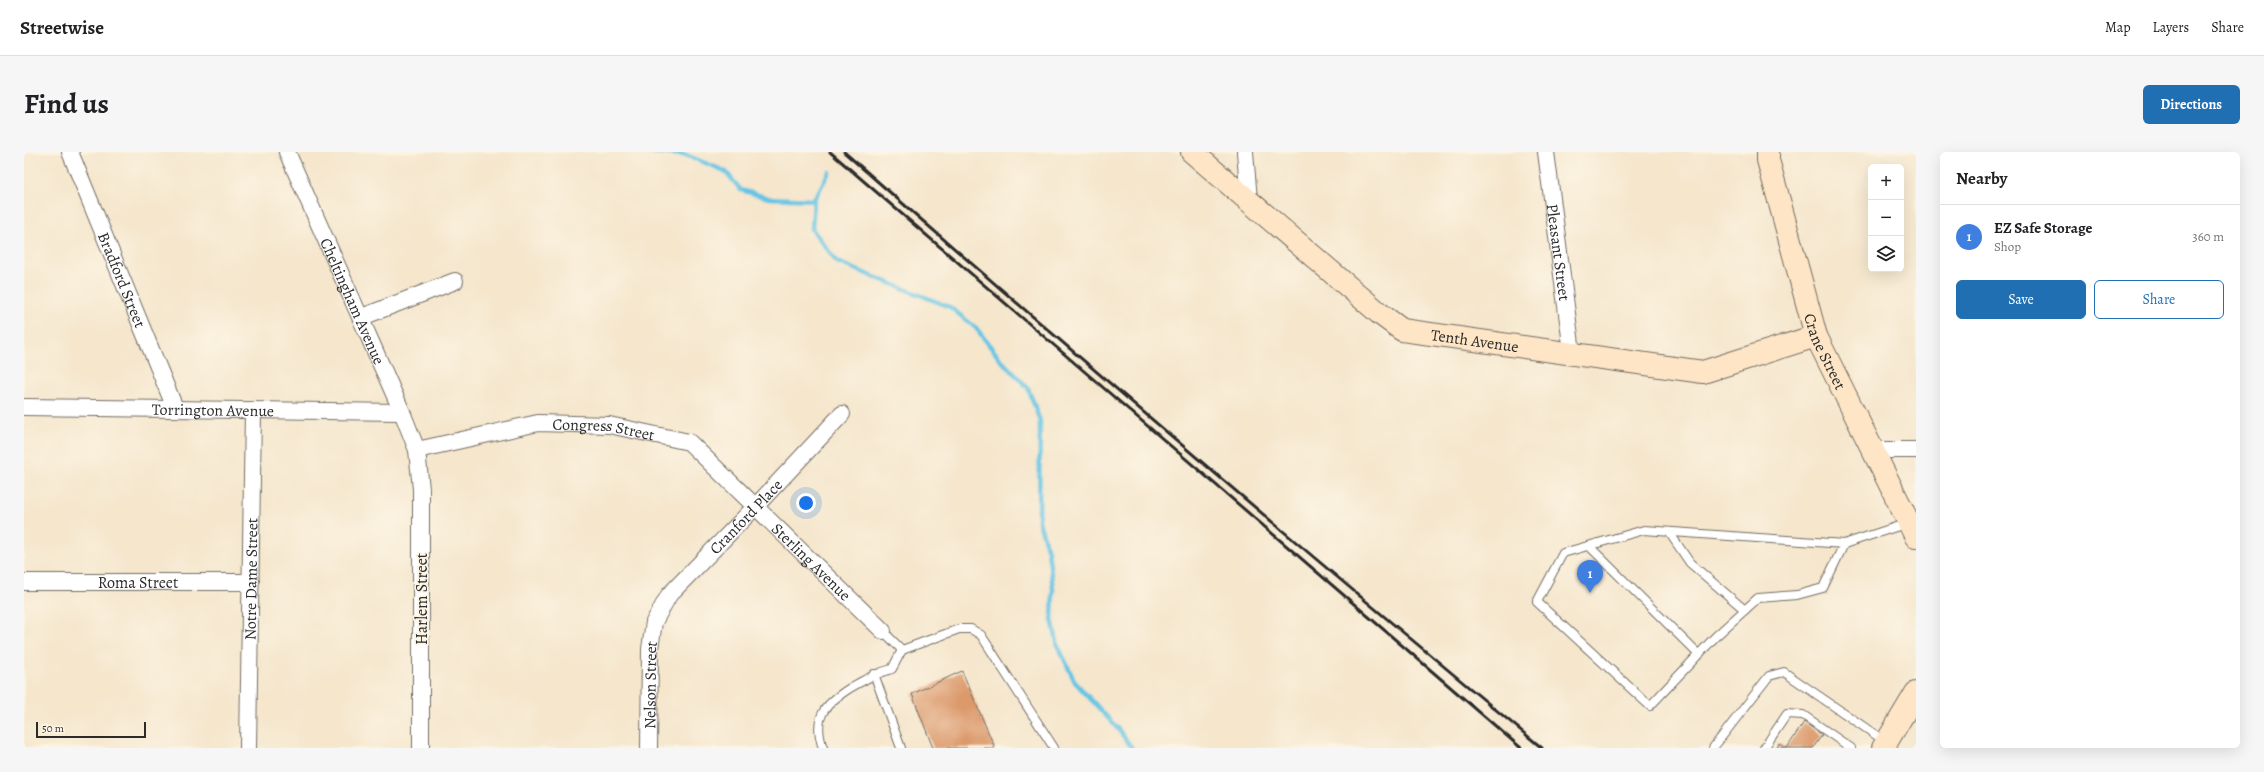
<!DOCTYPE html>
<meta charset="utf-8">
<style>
body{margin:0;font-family:Alegreya,serif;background:#f6f6f6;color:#202124}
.controls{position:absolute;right:12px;top:12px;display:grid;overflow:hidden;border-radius:6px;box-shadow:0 4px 16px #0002}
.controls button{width:36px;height:36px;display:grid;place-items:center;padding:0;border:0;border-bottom:1px solid #e0e0e0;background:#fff;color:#202124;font:20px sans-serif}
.scale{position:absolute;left:12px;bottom:10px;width:110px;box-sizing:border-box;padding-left:4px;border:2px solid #2b2b2b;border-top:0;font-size:11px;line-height:14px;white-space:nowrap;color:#2b2b2b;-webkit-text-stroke:3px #fcf5e5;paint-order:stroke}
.you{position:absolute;left:782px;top:351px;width:14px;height:14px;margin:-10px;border:3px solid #fff;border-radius:50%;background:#1a73e8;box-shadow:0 0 0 6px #1a73e833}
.badge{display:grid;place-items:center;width:26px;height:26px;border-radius:50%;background:#1f6fb2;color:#fff;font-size:13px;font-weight:700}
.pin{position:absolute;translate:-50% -33px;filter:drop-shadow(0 1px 2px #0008)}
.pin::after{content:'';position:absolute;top:21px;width:14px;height:12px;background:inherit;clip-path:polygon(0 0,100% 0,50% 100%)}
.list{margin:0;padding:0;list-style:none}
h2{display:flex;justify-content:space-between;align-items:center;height:52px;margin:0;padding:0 16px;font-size:17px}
h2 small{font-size:13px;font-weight:400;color:#757577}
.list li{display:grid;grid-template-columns:26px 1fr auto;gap:12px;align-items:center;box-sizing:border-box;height:64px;padding:0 16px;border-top:1px solid #e0e0e0}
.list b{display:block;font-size:15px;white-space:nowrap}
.list p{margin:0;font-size:13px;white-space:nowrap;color:#757577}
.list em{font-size:13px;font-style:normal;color:#757577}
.actions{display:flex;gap:8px;padding:12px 16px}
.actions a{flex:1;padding:9px 0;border:1px solid #1f6fb2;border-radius:6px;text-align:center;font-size:14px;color:#1f6fb2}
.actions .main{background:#1f6fb2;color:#fff}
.icon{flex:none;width:22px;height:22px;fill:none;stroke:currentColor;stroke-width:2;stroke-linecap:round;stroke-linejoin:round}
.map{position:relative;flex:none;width:1892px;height:596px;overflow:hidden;border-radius:6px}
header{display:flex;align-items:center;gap:24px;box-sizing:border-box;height:56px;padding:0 20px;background:#fff;border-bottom:1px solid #e0e0e0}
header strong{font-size:19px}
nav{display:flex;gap:22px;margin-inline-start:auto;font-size:14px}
.intro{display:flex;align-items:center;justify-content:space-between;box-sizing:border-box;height:96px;padding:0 24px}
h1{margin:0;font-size:28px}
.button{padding:10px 18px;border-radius:6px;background:#1f6fb2;color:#fff;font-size:14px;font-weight:700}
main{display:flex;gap:24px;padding:0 24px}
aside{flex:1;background:#fff;border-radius:6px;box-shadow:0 4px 16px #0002}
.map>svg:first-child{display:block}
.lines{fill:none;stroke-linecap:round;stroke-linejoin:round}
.stream{stroke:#66c5e5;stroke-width:4.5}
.building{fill:#dc996a}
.lane-casing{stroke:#726c63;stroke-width:10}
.street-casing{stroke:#726c63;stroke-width:18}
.secondary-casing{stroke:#726c63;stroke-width:24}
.lane{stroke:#fff;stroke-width:8}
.street{stroke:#fff;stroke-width:16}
.secondary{stroke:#fde5c5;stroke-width:22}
.rail{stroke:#2b2b2b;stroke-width:3}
.labels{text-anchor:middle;stroke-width:3.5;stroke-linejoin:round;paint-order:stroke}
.street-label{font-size:16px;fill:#2b2b2b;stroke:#fcf5e5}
</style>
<header>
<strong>Streetwise</strong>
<nav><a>Map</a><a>Layers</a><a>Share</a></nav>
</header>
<div class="intro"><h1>Find us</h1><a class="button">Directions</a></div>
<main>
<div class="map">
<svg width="1892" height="596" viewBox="0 0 1892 596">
<rect width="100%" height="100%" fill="#fcf5e5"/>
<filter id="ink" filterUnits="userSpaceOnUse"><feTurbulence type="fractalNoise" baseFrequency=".025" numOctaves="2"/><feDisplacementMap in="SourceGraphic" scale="8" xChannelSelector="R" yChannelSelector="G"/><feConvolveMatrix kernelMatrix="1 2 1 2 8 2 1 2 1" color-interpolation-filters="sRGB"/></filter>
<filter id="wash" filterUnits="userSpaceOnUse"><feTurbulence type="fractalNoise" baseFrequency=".012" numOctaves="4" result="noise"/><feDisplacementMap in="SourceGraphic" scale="16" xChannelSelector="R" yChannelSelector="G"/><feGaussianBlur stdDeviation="0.9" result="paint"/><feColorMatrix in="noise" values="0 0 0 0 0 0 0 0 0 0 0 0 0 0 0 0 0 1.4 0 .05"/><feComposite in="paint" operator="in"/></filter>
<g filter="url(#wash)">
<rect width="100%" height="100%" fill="#f5e6cc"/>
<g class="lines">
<g class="stream">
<path d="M623 0 662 3 701 19 717 38 745 46 790 48 788 77 813 110 926 155 952 176 976 207 1004 236 1016 269 1015 370 1024 399 1029 437 1028 467 1034 494 1051 530 1094 577 1108 596"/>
<path d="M790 48 805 20"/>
</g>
</g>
<g id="blocks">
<g class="building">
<path d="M938 519 971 596H909L888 542Z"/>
<path d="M1780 570 1798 583 1789 596H1753L1755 592 1763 596Z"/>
</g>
</g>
</g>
<g filter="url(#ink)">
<use href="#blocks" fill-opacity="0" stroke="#726c63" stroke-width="1"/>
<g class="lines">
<defs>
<g id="lane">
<path d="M1645 380 1666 411 1721 458"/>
<path d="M1820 392 1620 378 1539 401 1513 450 1626 554 1692 484 1734 446 1773 443 1799 436 1820 392 1884 371"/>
<path d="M1565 394 1675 503"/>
<path d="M859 479 878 498 935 477H947L957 483 1030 596"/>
<path d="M850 522 877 596"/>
<path d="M799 596C788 565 801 552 826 536 840 528 852 521 868 517L878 498"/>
<path d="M1689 596 1745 524 1760 520 1862 590"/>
<path d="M1740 596 1763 562 1779 563 1827 596"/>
</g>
<g id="street">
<path id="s1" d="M46 0 151 256"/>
<path id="s2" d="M263 0 378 260 393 298 397 337V596"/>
<path d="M1221 0 1225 48"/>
<path id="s3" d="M1522 0 1548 200"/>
<path d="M338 165 431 129"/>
<path id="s4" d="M0 255 378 260"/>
<path id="s5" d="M393 298 514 271 585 273 665 290 859 479"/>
<path d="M1847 298H1892"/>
<path id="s6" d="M0 430H227"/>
<path id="s7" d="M224 596 229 259"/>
<path id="s8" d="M625 596 626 497 630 470 645 443 731 355 818 262"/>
</g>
<g id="secondary">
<path id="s9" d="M1168 0 1355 161 1378 178 1679 220 1792 184"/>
<path id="s10" d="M1744 0V8L1792 184 1892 385"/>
<path d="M1859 596 1892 541"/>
</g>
</defs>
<use href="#lane" class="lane-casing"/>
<use href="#street" class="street-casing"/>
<use href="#secondary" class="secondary-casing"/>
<use href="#lane" class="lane"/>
<use href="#street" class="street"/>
<use href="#secondary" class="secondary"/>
<g class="rail">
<path d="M806 0 1497 596"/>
<path d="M820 0C1050 202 1282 401 1518 596"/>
</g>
</g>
</g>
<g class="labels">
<g class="street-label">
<text dy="6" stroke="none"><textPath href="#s3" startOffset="101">Pleasant Street</textPath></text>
<text dy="6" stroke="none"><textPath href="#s1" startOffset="138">Bradford Street</textPath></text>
<text dy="6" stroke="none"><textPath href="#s2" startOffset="163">Cheltingham Avenue</textPath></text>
<text dy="6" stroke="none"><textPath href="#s9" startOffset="349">Tenth Avenue</textPath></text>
<text dy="6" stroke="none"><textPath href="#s10" startOffset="208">Crane Street</textPath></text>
<text dy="6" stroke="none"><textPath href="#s4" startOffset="189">Torrington Avenue</textPath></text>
<text dy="6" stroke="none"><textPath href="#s5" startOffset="190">Congress Street</textPath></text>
<text dy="6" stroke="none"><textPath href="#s8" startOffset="267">Cranford Place</textPath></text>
<text dy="6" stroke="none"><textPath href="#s5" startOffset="448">Sterling Avenue</textPath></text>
<text dy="6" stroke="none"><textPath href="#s7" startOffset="169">Notre Dame Street</textPath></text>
<text dy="6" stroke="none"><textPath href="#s6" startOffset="114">Roma Street</textPath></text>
<text transform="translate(397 447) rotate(-90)" y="6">Harlem Street</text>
<text dy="6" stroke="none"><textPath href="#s8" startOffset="63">Nelson Street</textPath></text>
</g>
</g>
</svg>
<div class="controls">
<button>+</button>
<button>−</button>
<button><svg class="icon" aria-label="layers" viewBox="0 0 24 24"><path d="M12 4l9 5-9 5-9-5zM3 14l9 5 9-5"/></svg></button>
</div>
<div class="scale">50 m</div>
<div class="you"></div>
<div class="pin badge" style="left:1566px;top:441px;background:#3f7fe0">1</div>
</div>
<aside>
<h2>Nearby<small></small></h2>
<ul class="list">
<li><span class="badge" style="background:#3f7fe0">1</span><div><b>EZ Safe Storage</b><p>Shop</p></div><em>360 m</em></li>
</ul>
<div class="actions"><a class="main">Save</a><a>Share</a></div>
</aside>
</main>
